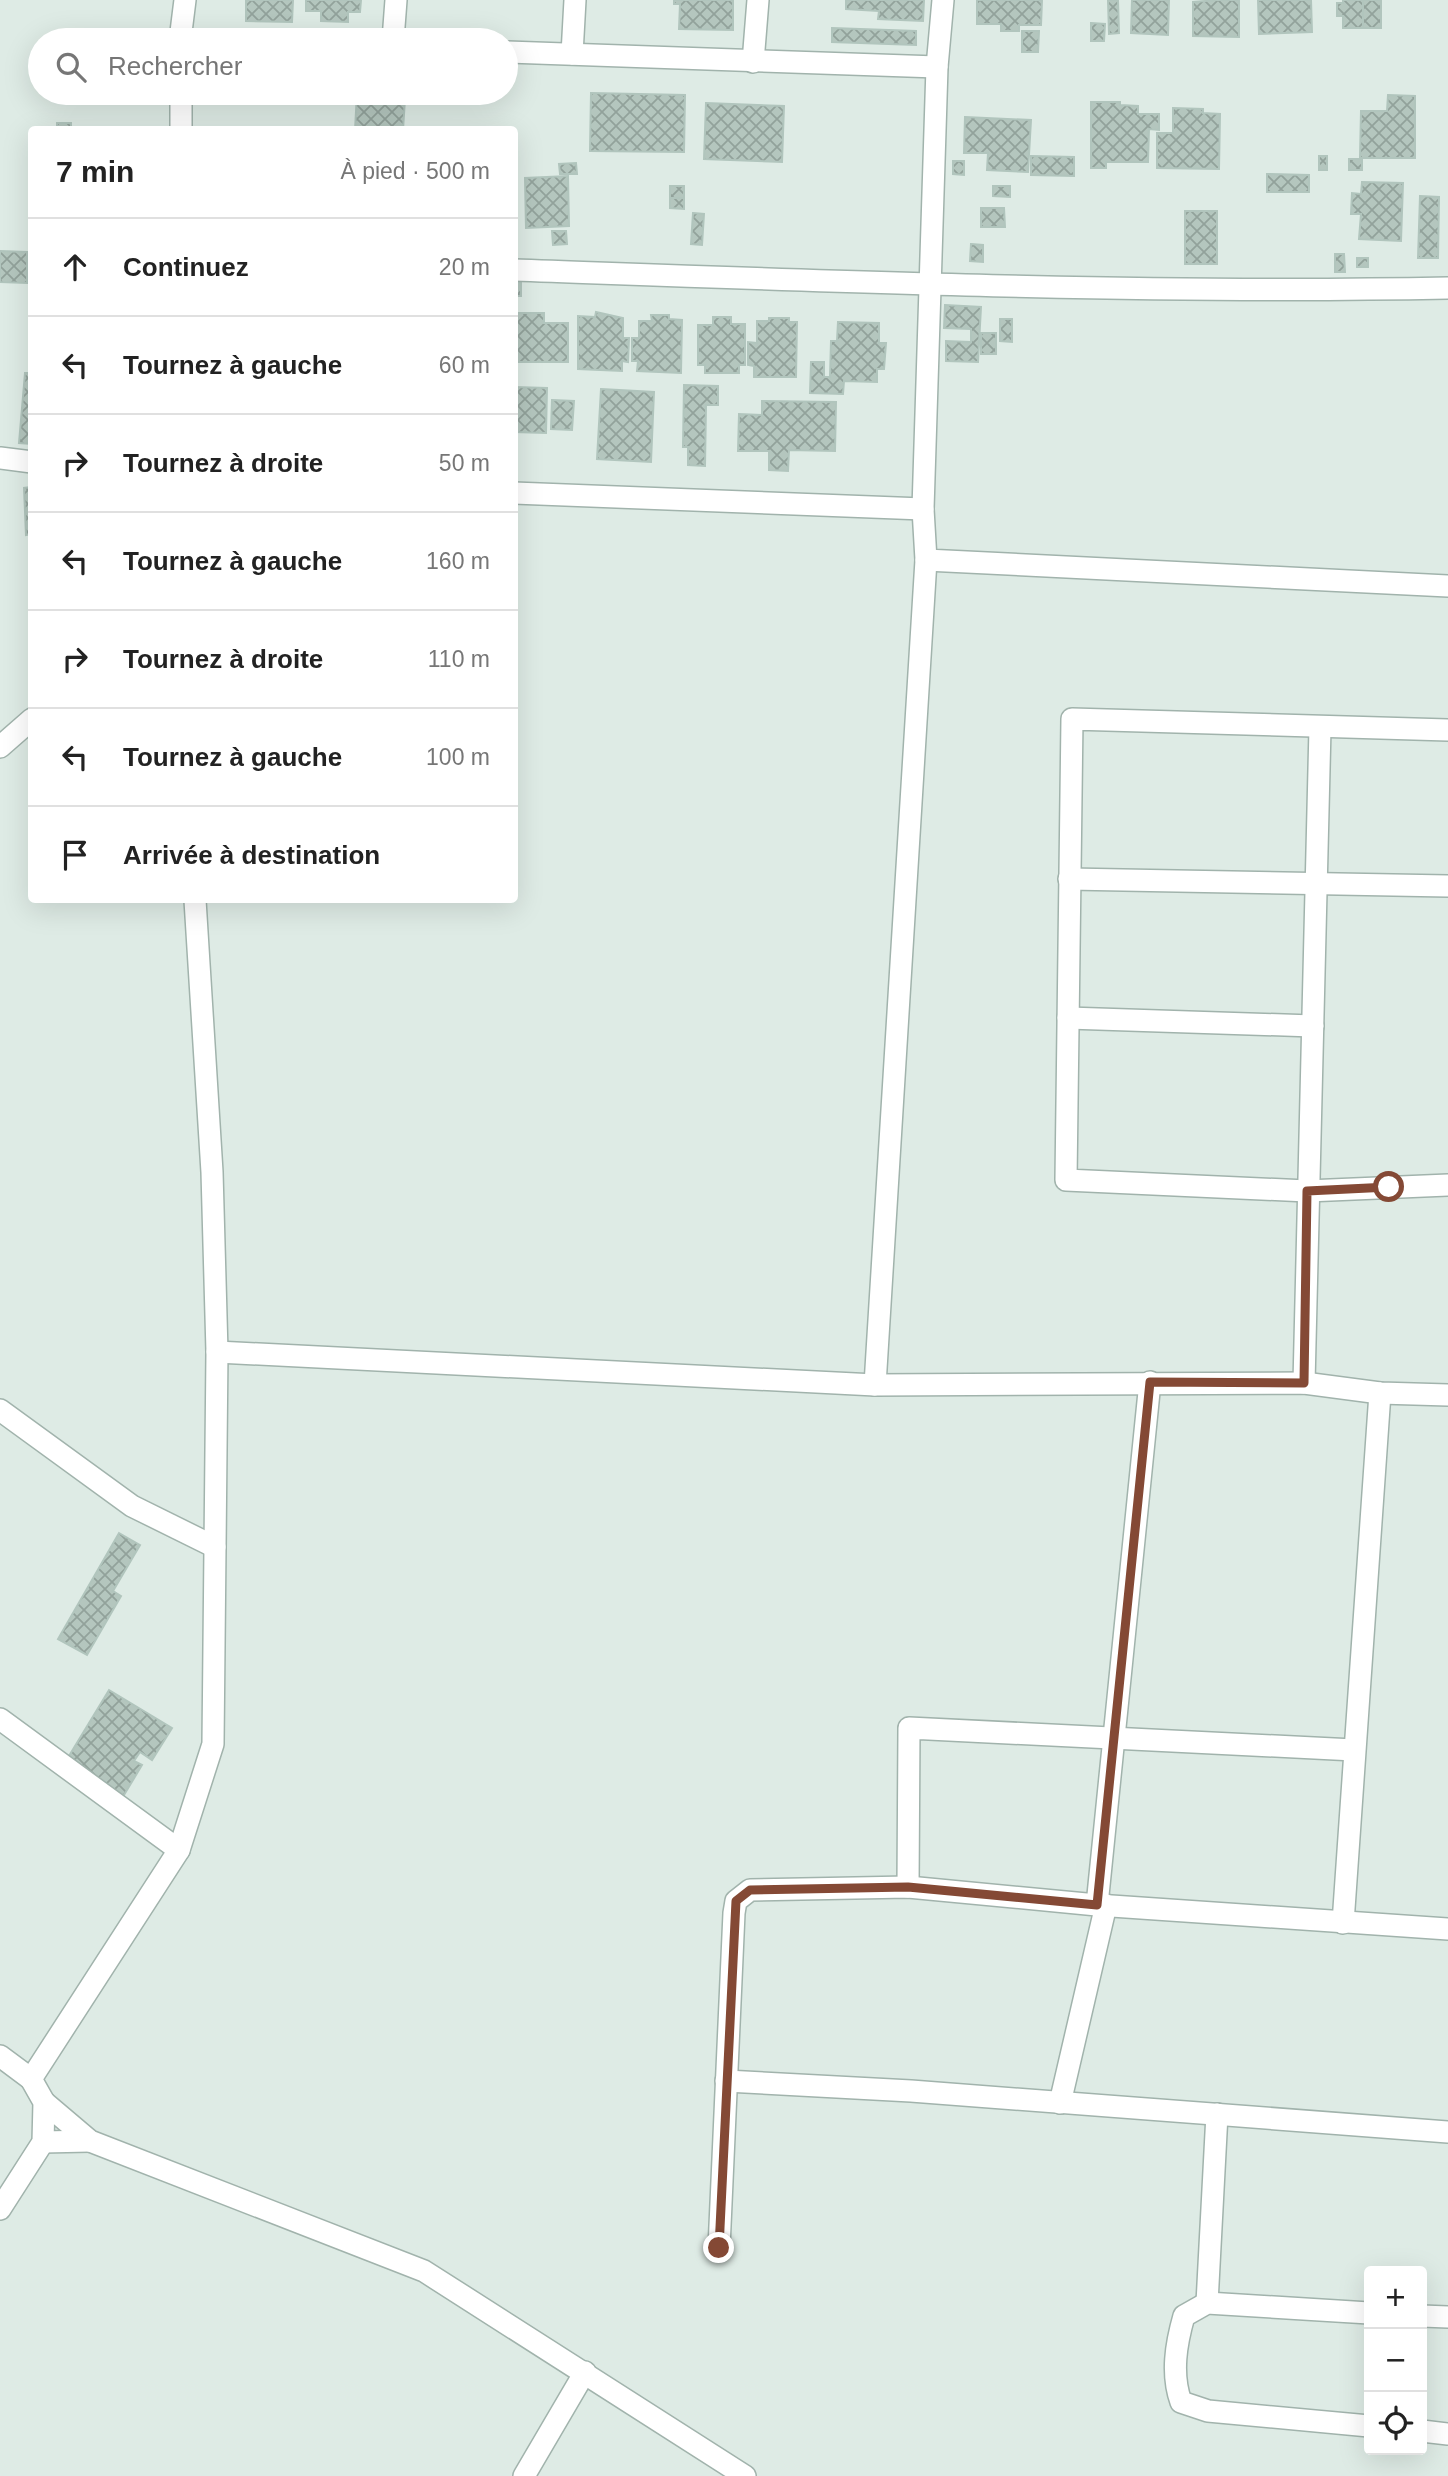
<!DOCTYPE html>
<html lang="fr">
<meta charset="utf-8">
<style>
body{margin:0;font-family:Helvetica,sans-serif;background:#f2f2f2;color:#222}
.controls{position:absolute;right:21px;bottom:21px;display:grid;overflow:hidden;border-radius:7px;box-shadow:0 7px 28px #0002}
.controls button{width:63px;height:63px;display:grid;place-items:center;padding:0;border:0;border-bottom:2px solid #e0e0e0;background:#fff;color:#222;font:35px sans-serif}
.stop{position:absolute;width:21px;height:21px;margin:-16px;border:5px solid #844935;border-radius:50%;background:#fff}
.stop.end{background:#844935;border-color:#fff;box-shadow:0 2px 7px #0008}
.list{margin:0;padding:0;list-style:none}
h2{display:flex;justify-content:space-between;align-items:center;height:91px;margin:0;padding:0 28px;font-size:30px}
h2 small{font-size:23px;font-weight:400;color:#767676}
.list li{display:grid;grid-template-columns:46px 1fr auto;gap:21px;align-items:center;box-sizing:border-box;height:98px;padding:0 28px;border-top:2px solid #e0e0e0}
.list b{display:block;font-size:26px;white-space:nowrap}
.list em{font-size:23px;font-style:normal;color:#767676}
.icon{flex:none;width:38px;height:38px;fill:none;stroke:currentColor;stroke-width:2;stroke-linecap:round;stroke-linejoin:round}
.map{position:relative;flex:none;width:1448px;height:2476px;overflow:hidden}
.search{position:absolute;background:#fff;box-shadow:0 7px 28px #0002;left:28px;top:28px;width:490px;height:77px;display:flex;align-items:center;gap:18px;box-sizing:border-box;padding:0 24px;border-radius:38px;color:#767676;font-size:26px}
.panel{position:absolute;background:#fff;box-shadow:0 7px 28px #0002;left:28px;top:126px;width:490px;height:777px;border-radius:7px}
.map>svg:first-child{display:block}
.building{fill:url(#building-cross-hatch);stroke:#b1c5bd;stroke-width:2}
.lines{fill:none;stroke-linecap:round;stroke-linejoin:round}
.minor-casing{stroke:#a1b3ac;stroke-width:24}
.minor{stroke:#fff;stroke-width:21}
.route{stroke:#844935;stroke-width:9}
</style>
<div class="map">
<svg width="1448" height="2476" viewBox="0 0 1448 2476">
<defs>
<pattern id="building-cross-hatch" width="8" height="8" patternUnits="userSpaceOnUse" patternTransform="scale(1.75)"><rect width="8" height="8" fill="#b4c6be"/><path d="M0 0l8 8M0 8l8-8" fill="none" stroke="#92a29b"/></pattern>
</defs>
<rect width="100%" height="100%" fill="#deebe5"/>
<g class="building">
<path d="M246 0H293L292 22 246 21Z"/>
<path d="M306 0H361L360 12H348V22L321 21V11H306Z"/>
<path d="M674 0H733V30L679 29 680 4H674Z"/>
<path d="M846 0H924L923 21 878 19 879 11 846 9Z"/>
<path d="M977 0H1042L1041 25H1019V31H1001V24H977Z"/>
<path d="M1108 0H1118L1119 33 1109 34Z"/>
<path d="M1132 0H1169L1168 35 1131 33Z"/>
<path d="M1217 0H1239V37L1193 36V2Z"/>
<path d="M1258 0H1311L1312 32 1259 34Z"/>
<path d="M1343 0H1363V28H1343V16H1337V3H1343Z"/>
<rect x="1363" y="0" width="18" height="28"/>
<path d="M1091 23 1105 24 1104 41H1091Z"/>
<path d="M832 28 916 31V45L832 42Z"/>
<path d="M1022 31H1039L1038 52H1022Z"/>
<path d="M357 93H395V98L405 99 403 130H355Z"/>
<path d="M591 93 685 95 684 152 590 151Z"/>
<path d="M1388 95 1415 96V158H1360L1361 111H1387Z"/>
<path d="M1091 102H1120V105L1138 106V114H1159V130L1149 129 1148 162H1106V168H1091Z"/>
<path d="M706 103 784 106 782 162 704 159Z"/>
<path d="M1173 108 1203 109V113L1220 114 1219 169 1157 168V133H1173Z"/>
<path d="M965 117 1031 120 1028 172 987 170 988 153H964Z"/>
<rect x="57" y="123" width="14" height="7"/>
<path d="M1031 156 1074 157V176L1031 175Z"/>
<rect x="1319" y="156" width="8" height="14"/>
<rect x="1349" y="159" width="13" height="11"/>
<path d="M953 161H964V175L953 174Z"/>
<path d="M576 163 577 174H560L559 164Z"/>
<path d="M1267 174 1309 175V192H1267Z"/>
<path d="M568 176 569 226 526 228 525 178Z"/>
<path d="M1362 182 1403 183 1401 241 1359 239 1361 214H1351L1352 193 1361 194Z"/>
<rect x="670" y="186" width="14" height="12"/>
<path d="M993 186H1010V197L993 196Z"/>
<path d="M1420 196 1439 197 1438 258H1418Z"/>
<path d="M670 198H684V209L670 208Z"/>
<path d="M981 208H1004L1005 227H981Z"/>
<rect x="1185" y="211" width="32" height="53"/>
<path d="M693 213 704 214 702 245 691 244Z"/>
<path d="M552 231H566L567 244 553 245Z"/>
<path d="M971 244 983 245V262L970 261Z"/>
<path d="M0 251 27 252V283L0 282Z"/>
<path d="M1335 254H1344L1345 272H1335Z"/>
<rect x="1357" y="258" width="11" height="9"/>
<rect x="514" y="282" width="7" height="14"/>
<path d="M945 305 981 307 978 362 946 361V341L971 342V329L944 328Z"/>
<path d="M596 312 623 318V338H629L628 362 622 361V371L578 369V316L595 317Z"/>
<path d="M514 313H544V323H568V362H514Z"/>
<path d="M651 315H669V319L682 320 681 373 637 371 638 361H632V338H639V321H652Z"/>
<path d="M713 317H731V324H745V365H739V373H705V365H698V325H713Z"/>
<path d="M769 318H789V322H797L796 377H754V366L748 365V342L757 343V321H769Z"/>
<path d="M1000 319H1012V342L1000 341Z"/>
<path d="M838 322 879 323V343H886L884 369H877V382L844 381 843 394 810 393 811 362H824V377H830L831 341H837Z"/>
<rect x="981" y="333" width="15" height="21"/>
<path d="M25 373H32V444L19 443Z"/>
<path d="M684 385 718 386V405H706L705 466 688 465V447H683Z"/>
<path d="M514 387 547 388 546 433 514 432Z"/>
<path d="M601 389 654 392 651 462 597 459Z"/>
<path d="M552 400 574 401 572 430 551 429Z"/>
<path d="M762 401 836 402 835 451 789 450 788 471 769 470V451H738L739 414 762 415Z"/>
<path d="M32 487V534L26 535 24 488Z"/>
<path d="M119 1533 140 1545 113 1591 121 1596 87 1655 58 1639Z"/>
<path d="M109 1690 172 1728 152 1760 140 1752 134 1761 142 1765 124 1795 66 1761Z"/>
</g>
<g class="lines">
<defs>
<g id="minor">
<path d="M943 0 937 67 923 509 926 560 1448 586"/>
<path d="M180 40 185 0"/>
<path d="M393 40 396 0"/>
<path d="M506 52 937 67"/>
<path d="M572 54 575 0"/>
<path d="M753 62 758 0"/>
<path d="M181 93V130"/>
<path d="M514 270C826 281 1137 294 1448 288"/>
<path d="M0 458 32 462"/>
<path d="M514 493 923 509"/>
<path d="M1448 730 1072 719 1066 1180 1307 1191 1448 1185"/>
<path d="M0 747 32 719"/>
<path d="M1069 879 1448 886"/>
<path d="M1068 1018 1313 1026"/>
<path d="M217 1352 875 1385 1304 1383 1380 1393 1448 1395"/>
<path d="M1304 1383 1320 728"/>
<path d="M875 1385 926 560"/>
<path d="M0 1410 132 1506 215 1547"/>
<path d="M0 1719 179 1850"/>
<path d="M908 1887 909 1728 1354 1750"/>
<path d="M1097 1905 1150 1382"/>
<path d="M1343 1923 1380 1393"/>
<path d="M0 2056 31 2079"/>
<path d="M726 2081 911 2091 1448 2132"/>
<path d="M44 2102 90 2141 424 2271 745 2476"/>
<path d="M1060 2103 1106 1905"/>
<path d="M43 2142 90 2141"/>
<path d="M0 2209 43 2142 44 2102 31 2079 179 1850 213 1744 217 1352 212 1172 195 900"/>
<path d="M719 2248 734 1913 736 1901 750 1890 908 1887 1097 1905 1448 1929"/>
<path d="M1207 2303 1217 2114"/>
<path d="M1369 2313 1207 2303 1184 2316C1176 2344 1171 2374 1181 2402L1208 2411 1369 2426"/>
<path d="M1422 2316 1448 2317"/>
<path d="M1422 2431 1448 2434"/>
<path d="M524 2476 585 2372"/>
</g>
</defs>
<use href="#minor" class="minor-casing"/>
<use href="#minor" class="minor"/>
</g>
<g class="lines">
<path class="route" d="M719 2248 736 1901 750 1890 908 1887 1097 1905 1150 1382 1304 1383 1307 1191 1389 1187"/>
</g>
</svg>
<div class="controls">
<button>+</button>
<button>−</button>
<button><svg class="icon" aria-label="locate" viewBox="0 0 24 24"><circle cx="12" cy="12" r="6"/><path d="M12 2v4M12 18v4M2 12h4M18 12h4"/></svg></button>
</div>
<div class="stop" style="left:1389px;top:1187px"></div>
<div class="stop end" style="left:719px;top:2248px"></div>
<div class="search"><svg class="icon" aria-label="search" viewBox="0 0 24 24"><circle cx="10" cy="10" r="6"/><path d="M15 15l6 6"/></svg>Rechercher</div>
<section class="panel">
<h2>7 min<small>À pied · 500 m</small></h2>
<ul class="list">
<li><svg class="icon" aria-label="ahead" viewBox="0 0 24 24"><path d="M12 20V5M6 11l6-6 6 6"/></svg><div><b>Continuez</b></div><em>20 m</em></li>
<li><svg class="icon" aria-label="left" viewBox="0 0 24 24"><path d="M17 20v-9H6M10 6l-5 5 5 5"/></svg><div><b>Tournez à gauche</b></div><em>60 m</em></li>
<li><svg class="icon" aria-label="right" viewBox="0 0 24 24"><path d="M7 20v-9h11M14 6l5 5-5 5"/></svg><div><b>Tournez à droite</b></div><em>50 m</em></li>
<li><svg class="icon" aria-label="left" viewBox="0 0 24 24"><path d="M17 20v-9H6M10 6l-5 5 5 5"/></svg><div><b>Tournez à gauche</b></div><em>160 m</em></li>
<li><svg class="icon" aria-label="right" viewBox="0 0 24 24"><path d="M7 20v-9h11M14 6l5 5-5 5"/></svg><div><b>Tournez à droite</b></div><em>110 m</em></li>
<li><svg class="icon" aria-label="left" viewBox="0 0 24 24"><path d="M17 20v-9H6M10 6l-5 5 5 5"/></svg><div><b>Tournez à gauche</b></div><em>100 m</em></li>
<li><svg class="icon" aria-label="arrive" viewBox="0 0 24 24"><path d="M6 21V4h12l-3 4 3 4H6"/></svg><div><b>Arrivée à destination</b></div></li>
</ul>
</section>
</div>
